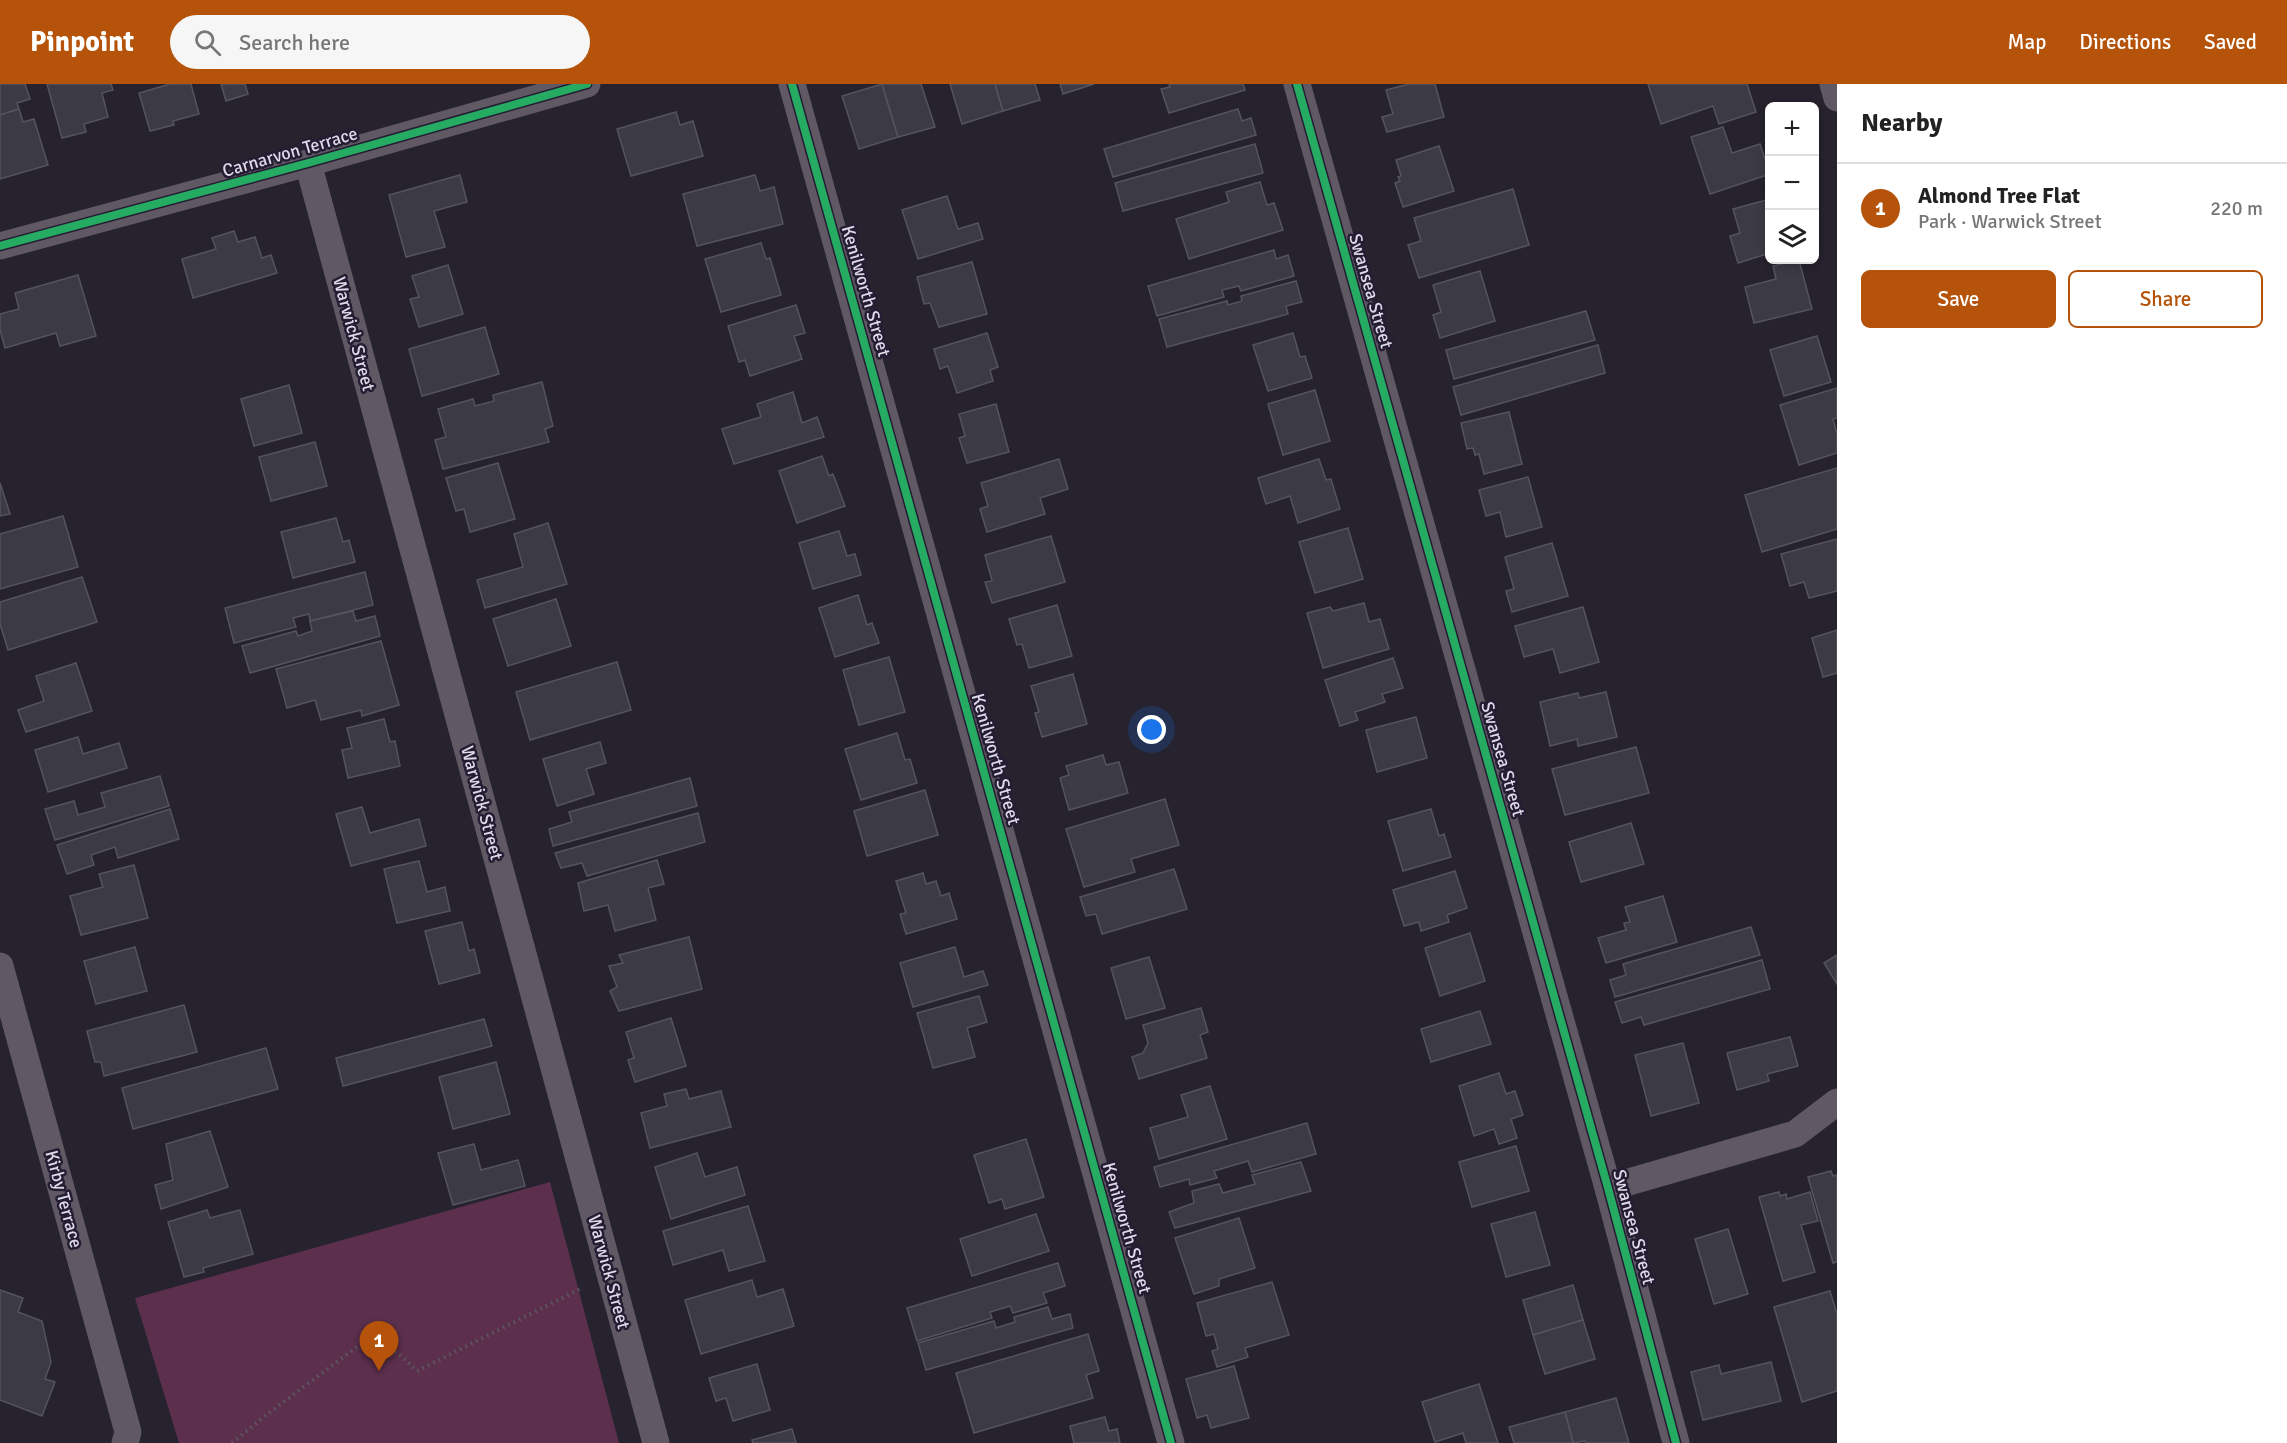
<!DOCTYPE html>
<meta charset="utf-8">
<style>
body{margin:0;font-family:Signika,sans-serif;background:#f6f6f6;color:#222}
.controls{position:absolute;right:18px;top:18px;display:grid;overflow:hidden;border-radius:9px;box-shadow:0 3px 9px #0003}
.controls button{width:54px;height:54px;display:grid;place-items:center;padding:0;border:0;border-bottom:2px solid #e0e0e0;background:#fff;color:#222;font:30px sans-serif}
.you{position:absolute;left:1152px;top:646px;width:21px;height:21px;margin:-15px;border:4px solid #fff;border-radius:50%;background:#1a73e8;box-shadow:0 0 0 9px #1a73e833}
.badge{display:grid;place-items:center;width:39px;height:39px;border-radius:50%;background:#b45309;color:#fff;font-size:20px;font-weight:700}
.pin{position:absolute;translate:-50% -50px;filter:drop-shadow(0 2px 3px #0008)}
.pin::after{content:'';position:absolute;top:32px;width:21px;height:18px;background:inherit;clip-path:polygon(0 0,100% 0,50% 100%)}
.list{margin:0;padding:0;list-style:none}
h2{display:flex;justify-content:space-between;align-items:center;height:78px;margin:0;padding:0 24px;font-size:26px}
h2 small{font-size:20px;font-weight:400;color:#767676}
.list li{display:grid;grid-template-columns:39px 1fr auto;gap:18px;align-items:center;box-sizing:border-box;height:90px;padding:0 24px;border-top:2px solid #e0e0e0}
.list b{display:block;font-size:22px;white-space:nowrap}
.list p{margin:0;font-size:20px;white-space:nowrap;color:#767676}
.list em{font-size:20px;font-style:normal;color:#767676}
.actions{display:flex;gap:12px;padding:18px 24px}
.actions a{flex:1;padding:14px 0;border:2px solid #b45309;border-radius:9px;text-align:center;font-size:21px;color:#b45309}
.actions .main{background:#b45309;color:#fff}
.icon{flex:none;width:33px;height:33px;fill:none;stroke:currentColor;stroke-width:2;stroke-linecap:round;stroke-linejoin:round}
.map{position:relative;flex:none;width:1837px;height:1359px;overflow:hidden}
header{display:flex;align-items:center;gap:36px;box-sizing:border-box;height:84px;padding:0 30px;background:#b45309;color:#fff}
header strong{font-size:28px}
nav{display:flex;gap:33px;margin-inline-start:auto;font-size:21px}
.search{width:420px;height:54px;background:#f6f6f6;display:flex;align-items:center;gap:15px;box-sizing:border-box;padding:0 21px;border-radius:33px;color:#767676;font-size:22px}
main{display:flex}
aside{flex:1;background:#fff}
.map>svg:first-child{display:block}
.green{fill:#5c304d}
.building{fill:#3b3a45;stroke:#54545e;stroke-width:1.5}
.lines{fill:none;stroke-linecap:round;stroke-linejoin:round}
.path{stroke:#5d5961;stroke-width:4;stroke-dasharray:1.5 4.5;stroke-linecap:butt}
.street{stroke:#605963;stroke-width:27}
.cycleway-casing{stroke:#241d33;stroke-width:11}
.cycleway{stroke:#26ab63;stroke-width:8}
.labels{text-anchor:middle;stroke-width:5;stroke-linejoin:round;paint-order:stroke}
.street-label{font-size:18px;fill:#dedbe9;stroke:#241d33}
</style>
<header>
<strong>Pinpoint</strong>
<div class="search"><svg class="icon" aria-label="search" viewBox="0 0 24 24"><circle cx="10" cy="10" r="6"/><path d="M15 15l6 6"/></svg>Search here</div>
<nav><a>Map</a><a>Directions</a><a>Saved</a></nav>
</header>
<main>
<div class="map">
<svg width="1837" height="1359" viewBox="0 0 1837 1359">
<rect width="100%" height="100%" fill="#26222e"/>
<path class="green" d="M550 1098 619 1359H179L135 1214Z"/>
<g class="building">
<path d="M0 0H25L30 15 17 19 19 25 0 31Z"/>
<path d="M47 0H111L113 6 102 9 108 33 84 40 86 48 62 54Z"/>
<path d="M170 0H191L199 30 173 37 174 41 150 47 139 9Z"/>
<path d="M221 0H245L248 10 226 17Z"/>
<path d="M882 0 898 53 859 65 842 12Z"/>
<path d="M882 0H921L935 43 898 53Z"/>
<path d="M950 0H995L1003 27 962 40Z"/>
<path d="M995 0H1035L1040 16 1003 27Z"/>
<path d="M1060 0H1094L1063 10Z"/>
<path d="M1169 0H1243L1245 6 1169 29 1161 5 1170 3Z"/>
<path d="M1409 0H1435L1444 33 1387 48 1382 33 1393 30 1386 6Z"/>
<path d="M1648 0H1747L1756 28 1719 40 1713 22 1661 40Z"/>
<path d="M19 25 23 38 34 35 48 81 0 95V31Z"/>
<path d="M1238 25 1242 37 1251 34 1256 51 1113 93 1104 65Z"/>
<path d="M676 28 680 41 693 37 703 72 631 92 617 45Z"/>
<path d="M1723 43 1732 69 1760 60 1770 90 1710 110 1691 53Z"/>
<path d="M1255 60 1263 89 1123 127 1115 99Z"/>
<path d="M1439 62 1454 107 1403 123 1395 99 1400 97 1398 93 1401 92 1396 76Z"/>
<path d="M460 91 467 118 434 127 445 163 406 173 389 111Z"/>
<path d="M755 91 760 107 774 103 783 140 697 162 683 110Z"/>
<path d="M1260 98 1267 121 1274 119 1283 146 1189 175 1176 135 1229 118 1226 108Z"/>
<path d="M1513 105 1529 161 1419 194 1408 161 1421 157 1414 134Z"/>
<path d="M947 112 958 145 978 139 983 155 918 175 902 126Z"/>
<path d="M1770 115V169L1738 179 1730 152 1740 149 1733 125Z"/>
<path d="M234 147 238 158 255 153 262 174 271 171 277 189 193 214 182 175 216 165 212 154Z"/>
<path d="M761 159 766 175 770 174 781 211 721 228 705 175Z"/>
<path d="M1274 166 1276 175 1288 171 1294 192 1241 207 1239 202 1222 206 1224 213 1157 232 1148 202Z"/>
<path d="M1799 176 1812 225 1754 239 1745 203 1776 195 1773 182Z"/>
<path d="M972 178 987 230 939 243 930 219 924 220 917 193Z"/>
<path d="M448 181 463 230 419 243 410 215 419 213 412 192Z"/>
<path d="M1480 187 1495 237 1440 254 1433 231 1441 228 1433 201Z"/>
<path d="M78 191 96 252 60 262 56 249 5 264 0 246V230L19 225 15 209Z"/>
<path d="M1296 197 1302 218 1286 222 1288 230 1167 263 1159 235 1227 217 1228 221 1242 217 1241 212Z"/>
<path d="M796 221 805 249 794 252 802 275 750 292 745 276 739 278 728 242Z"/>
<path d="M1586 227 1595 256 1454 295 1446 266Z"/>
<path d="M485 243 499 290 422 312 409 265Z"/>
<path d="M987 249 998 283 990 286 993 297 957 309 948 282 940 285 934 265Z"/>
<path d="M1293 249 1300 273 1305 272 1312 294 1268 307 1253 261Z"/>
<path d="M1817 252 1831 298 1784 312 1770 266Z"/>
<path d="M1598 261 1605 289 1461 331 1453 303Z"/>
<path d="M542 298 553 342 545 345 549 358 443 385 435 356 446 353 438 325 473 315 475 322 494 317 493 311Z"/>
<path d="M289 301 302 349 254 362 241 315Z"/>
<path d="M1837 304V334L1833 335 1837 350V369L1799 381 1780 321Z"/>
<path d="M1315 306 1330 357 1283 371 1268 320Z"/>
<path d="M793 308 802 339 817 333 824 353 734 380 722 345 761 333 757 320Z"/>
<path d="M996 320 1009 368 967 379 959 354 965 352 959 330Z"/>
<path d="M1509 328 1522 380 1484 390 1479 370 1475 371 1473 364 1467 365 1461 339Z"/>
<path d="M315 358 327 402 271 417 259 373Z"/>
<path d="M822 372 829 392 833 390 845 422 797 439 779 387Z"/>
<path d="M1059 375 1068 405 1040 414 1045 430 987 448 980 425 988 422 981 399Z"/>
<path d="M1319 375 1326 396 1331 395 1340 425 1298 439 1290 412 1266 420 1258 394Z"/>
<path d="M498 379 515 435 470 448 464 425 456 427 446 394Z"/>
<path d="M1837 384V445L1762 468 1745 411Z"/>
<path d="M1528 393 1542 443 1506 453 1500 428 1486 432 1479 406Z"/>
<path d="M0 399 10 430 0 432Z"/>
<path d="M63 432 78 483 0 505V450Z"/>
<path d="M336 434 343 458 349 456 355 478 293 494 281 448Z"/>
<path d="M548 439 567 500 485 524 477 496 523 483 514 450Z"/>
<path d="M1348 444 1363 495 1315 509 1299 458Z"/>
<path d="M839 447 847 472 855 470 861 491 813 505 799 459Z"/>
<path d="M1051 452 1065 498 992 519 985 498 992 497 985 471Z"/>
<path d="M1837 455V507L1809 514 1804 498 1790 502 1781 470Z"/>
<path d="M1552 459 1568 512 1512 528 1506 507 1514 505 1505 473Z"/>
<path d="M365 488 373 521 310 537 309 530 293 534 296 543 234 559 225 524Z"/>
<path d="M82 493 97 538 8 566 0 540V518Z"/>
<path d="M858 511 867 541 872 539 879 559 835 573 819 524Z"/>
<path d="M556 515 571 562 508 582 493 535Z"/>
<path d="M1364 519 1369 538 1380 535 1389 565 1323 584 1307 529 1330 523 1333 527Z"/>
<path d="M1057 521 1072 572 1029 584 1022 560 1017 561 1009 535Z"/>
<path d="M1583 523 1599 578 1560 589 1553 565 1524 573 1515 542Z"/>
<path d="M353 527 356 537 375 532 380 552 250 589 242 562 296 547 298 552 312 547 310 537Z"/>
<path d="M1837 546V589L1823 593 1812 554Z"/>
<path d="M381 557 399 621 362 632 361 626 321 636 315 616 287 624 276 585Z"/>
<path d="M889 573 905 628 859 641 843 586Z"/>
<path d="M1393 574 1403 604 1382 610 1385 618 1355 628 1358 636 1340 642 1325 596Z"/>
<path d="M617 578 631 626 530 656 516 608Z"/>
<path d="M76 579 92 627 26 648 18 626 44 617 36 592Z"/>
<path d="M1073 590 1087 640 1042 653 1035 629 1039 628 1031 602Z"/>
<path d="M1606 608 1617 653 1578 662 1577 655 1550 662 1540 618 1578 609 1579 614Z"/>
<path d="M1416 633 1427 674 1377 688 1366 646Z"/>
<path d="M384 635 390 658 395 657 400 682 348 694 342 666 352 664 347 644Z"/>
<path d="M897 649 905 676 910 675 917 699 861 716 845 665Z"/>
<path d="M78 653 83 670 119 659 127 684 48 708 35 666Z"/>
<path d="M600 658 606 679 586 685 594 710 557 722 543 675Z"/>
<path d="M1636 663 1649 709 1565 731 1552 685Z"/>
<path d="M1103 671 1106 681 1119 678 1128 709 1069 726 1060 694 1069 691 1066 682Z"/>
<path d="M160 692 169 722 55 756 45 725 74 717 78 731 105 723 101 709Z"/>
<path d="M690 694 697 722 553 762 549 745 572 738 569 728Z"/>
<path d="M925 706 938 751 867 772 854 727Z"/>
<path d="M1165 715 1179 761 1131 775 1135 788 1084 803 1066 745Z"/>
<path d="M362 723 370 749 419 735 426 762 351 782 336 730Z"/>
<path d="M170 725 179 755 118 774 115 763 91 771 94 781 67 790 57 761Z"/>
<path d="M1431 725 1439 752 1444 750 1451 773 1403 787 1388 737Z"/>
<path d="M698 729 705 758 587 792 582 779 561 784 555 769Z"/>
<path d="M1631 739 1644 780 1581 798 1569 758Z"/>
<path d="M657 776 664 800 648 804 656 836 615 847 608 821 584 827 578 799Z"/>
<path d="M419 777 427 808 445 803 450 827 397 839 384 785Z"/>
<path d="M134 781 148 834 81 851 70 812 103 803 99 790Z"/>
<path d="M1174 785 1187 825 1102 850 1096 830 1086 832 1080 813Z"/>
<path d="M1455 787 1467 824 1447 831 1449 838 1421 847 1419 838 1404 842 1393 806Z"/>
<path d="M923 789 926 800 936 797 941 812 949 809 957 835 906 850 900 830 906 829 896 797Z"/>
<path d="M1663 812 1677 858 1606 879 1598 854 1626 846 1624 839 1630 838 1625 823Z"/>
<path d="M462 838 469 867 474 865 480 889 439 900 425 847Z"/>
<path d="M1751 843 1760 871 1615 913 1610 896 1626 891 1623 880Z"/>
<path d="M1470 849 1485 897 1440 912 1425 864Z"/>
<path d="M689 853 702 905 619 927 610 907 617 903 609 882 623 879 619 871Z"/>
<path d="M135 863 147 907 96 920 84 877Z"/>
<path d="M955 863 964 893 983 887 988 901 913 923 900 879Z"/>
<path d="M1837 871V900L1824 879Z"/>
<path d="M1149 873 1165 924 1126 935 1111 884Z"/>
<path d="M1762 876 1770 905 1644 941 1641 933 1622 939 1615 918Z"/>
<path d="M979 912 987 938 967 944 975 973 933 984 917 929Z"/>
<path d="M184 921 197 968 104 992 101 978H95L87 947Z"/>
<path d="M1201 924 1208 948 1200 951 1207 974 1139 995 1132 973 1143 969 1148 959 1143 941Z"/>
<path d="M1480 927 1491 960 1431 978 1421 945Z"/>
<path d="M671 934 686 982 635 998 628 976 634 974 626 948Z"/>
<path d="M484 935 492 962 343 1002 336 974Z"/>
<path d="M1790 953 1798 982 1767 990 1769 997 1737 1006 1727 969Z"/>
<path d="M1683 959 1699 1019 1651 1032 1635 971Z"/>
<path d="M266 964 278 1005 133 1045 122 1004Z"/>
<path d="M496 978 510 1030 453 1045 439 993Z"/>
<path d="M1499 989 1506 1010 1515 1007 1523 1031 1511 1035 1517 1054 1499 1060 1494 1045 1474 1052 1459 1002Z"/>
<path d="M1210 1002 1227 1055 1159 1075 1150 1044 1188 1033 1181 1011Z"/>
<path d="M686 1005 689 1015 721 1007 731 1043 650 1064 641 1029 667 1022 664 1010Z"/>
<path d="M1307 1039 1316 1070 1252 1088 1248 1077 1214 1087 1217 1094 1190 1101 1189 1095 1160 1103 1154 1083Z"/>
<path d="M210 1047 228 1103 161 1125 155 1101 173 1096 166 1060Z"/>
<path d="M1026 1055 1044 1113 1005 1125 1002 1115 989 1119 974 1071Z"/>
<path d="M474 1060 481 1086 518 1076 525 1102 453 1121 438 1069Z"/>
<path d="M1516 1062 1529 1107 1472 1123 1459 1078Z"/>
<path d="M697 1069 705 1093 737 1083 745 1111 671 1135 655 1083Z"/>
<path d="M1301 1078 1311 1107 1175 1144 1169 1128 1194 1119 1192 1107 1219 1100 1223 1109 1255 1100 1252 1091Z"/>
<path d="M1831 1087 1833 1092 1837 1091V1178L1833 1179 1808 1093Z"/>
<path d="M1779 1108 1780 1112 1786 1110 1787 1115 1810 1108 1818 1137 1801 1141 1815 1188 1783 1197 1759 1113Z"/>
<path d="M748 1122 765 1177 729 1187 723 1166 673 1181 663 1147Z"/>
<path d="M207 1126 210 1134 240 1126 253 1170 203 1184 204 1188 184 1193 168 1138Z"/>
<path d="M1535 1128 1550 1181 1506 1193 1491 1140Z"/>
<path d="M1036 1130 1049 1167 972 1192 960 1155Z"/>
<path d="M1239 1134 1255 1184 1219 1195V1202L1194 1210 1175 1154Z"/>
<path d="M1728 1145 1748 1210 1714 1220 1695 1155Z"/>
<path d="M1058 1179 1065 1202 1043 1209 1047 1219 1013 1229 1010 1222 990 1228 992 1234 917 1257 907 1224Z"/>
<path d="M752 1196 757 1213 783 1205 794 1242 701 1270 685 1216Z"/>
<path d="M1272 1198 1289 1251 1245 1264 1248 1273 1217 1283 1212 1267 1218 1265 1214 1250 1206 1252 1197 1219Z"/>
<path d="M1573 1201 1583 1236 1533 1251 1523 1216Z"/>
<path d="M0 1206 23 1214 18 1228 42 1237 51 1278 45 1295 55 1298 42 1332 0 1316Z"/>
<path d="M1830 1207 1837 1230V1307L1802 1318 1774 1223Z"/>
<path d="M1048 1223 1052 1235 1070 1230 1073 1244 926 1286 918 1259 994 1237 996 1244 1015 1238 1014 1233Z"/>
<path d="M1583 1236 1595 1275 1545 1290 1533 1251Z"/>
<path d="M1088 1250 1099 1287 1086 1291 1093 1314 974 1349 956 1289Z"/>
<path d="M1771 1278 1781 1317 1703 1336 1691 1288 1719 1281 1721 1290Z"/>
<path d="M757 1280 770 1326 733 1337 726 1314 716 1317 709 1294Z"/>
<path d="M1234 1282 1249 1334 1211 1344 1207 1331 1197 1334 1186 1295Z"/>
<path d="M1479 1300 1498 1359H1466L1463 1349 1435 1358 1422 1318Z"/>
<path d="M1616 1314 1629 1359H1586L1585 1357 1573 1359 1565 1328Z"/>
<path d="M1565 1328 1573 1359H1514L1509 1343Z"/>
<path d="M1105 1333 1109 1347 1117 1345 1120 1359H1074L1070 1342Z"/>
<path d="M792 1345 796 1359H753L752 1356Z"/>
</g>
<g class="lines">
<path class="path" d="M232 1359 265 1332 362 1259 397 1268 417 1287 580 1205"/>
<g class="street">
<path d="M792 0 1171 1359"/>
<path d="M1297 0 1608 1104 1676 1359"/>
<path d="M1833 0 1837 14"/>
<path d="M308 79 656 1359"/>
<path d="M0 162 308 79 587 0"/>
<path d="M0 882 128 1348 125 1359"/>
<path d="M1608 1104 1795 1050 1837 1018"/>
</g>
<defs>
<g id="cycleway">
<path d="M792 0 1171 1359"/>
<path d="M1297 0 1608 1104 1676 1359"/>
<path d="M0 162 308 79 587 0"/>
</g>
</defs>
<use href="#cycleway" class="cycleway-casing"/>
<use href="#cycleway" class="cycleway"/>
</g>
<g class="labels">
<g class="street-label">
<text transform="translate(290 68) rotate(-16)" y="6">Carnarvon Terrace</text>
<text transform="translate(866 207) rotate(74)" y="6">Kenilworth Street</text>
<text transform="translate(1371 207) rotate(74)" y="6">Swansea Street</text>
<text transform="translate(354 250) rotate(75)" y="6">Warwick Street</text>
<text transform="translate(996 675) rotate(74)" y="6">Kenilworth Street</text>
<text transform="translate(1503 675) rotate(74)" y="6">Swansea Street</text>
<text transform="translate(482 719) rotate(75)" y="6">Warwick Street</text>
<text transform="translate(64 1115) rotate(75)" y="6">Kirby Terrace</text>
<text transform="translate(1634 1143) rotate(75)" y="6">Swansea Street</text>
<text transform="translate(1127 1144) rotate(74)" y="6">Kenilworth Street</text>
<text transform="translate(609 1188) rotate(75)" y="6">Warwick Street</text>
</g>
</g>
</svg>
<div class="controls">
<button>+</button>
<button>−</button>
<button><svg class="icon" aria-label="layers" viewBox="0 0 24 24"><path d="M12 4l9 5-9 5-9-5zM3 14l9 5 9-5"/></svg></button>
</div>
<div class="you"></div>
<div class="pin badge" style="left:379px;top:1287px">1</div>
</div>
<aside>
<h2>Nearby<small></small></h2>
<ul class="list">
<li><span class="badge">1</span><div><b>Almond Tree Flat</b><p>Park · Warwick Street</p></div><em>220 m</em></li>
</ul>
<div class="actions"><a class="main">Save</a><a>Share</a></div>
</aside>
</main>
